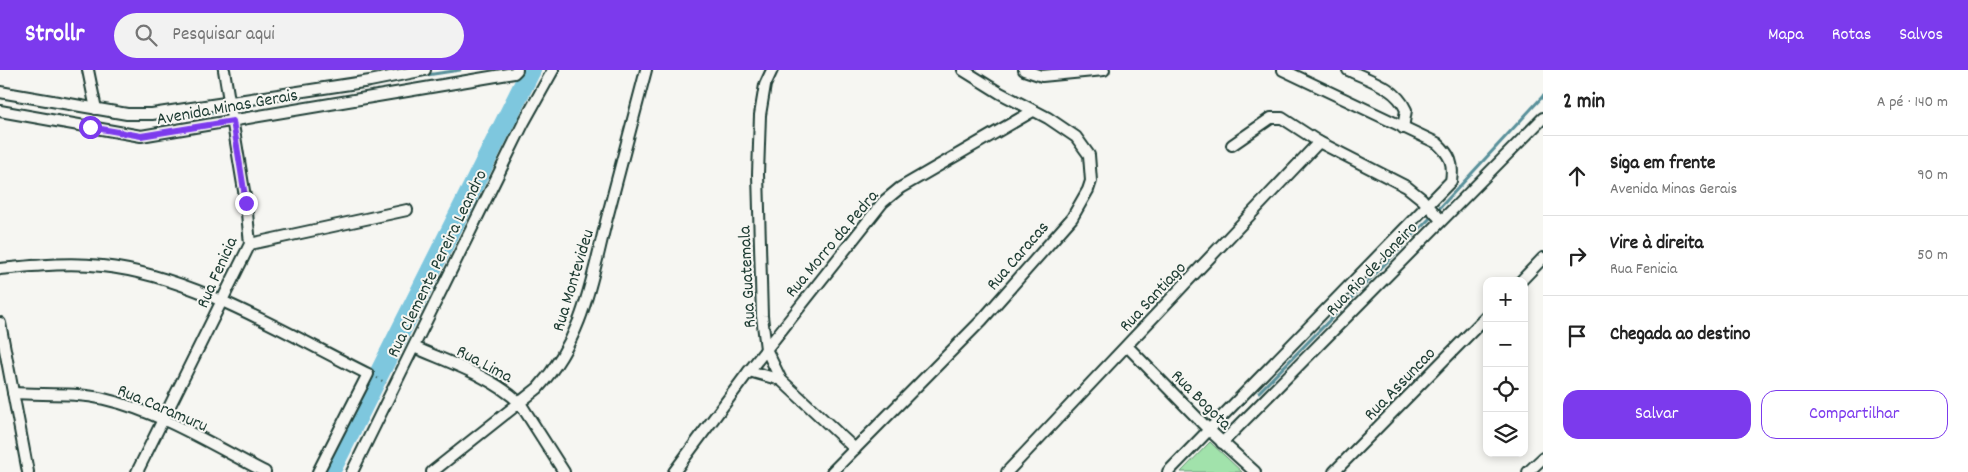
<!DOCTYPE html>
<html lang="pt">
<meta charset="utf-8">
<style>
body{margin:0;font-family:Dekko,sans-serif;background:#f2f2f2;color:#222}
.controls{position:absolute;right:15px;bottom:15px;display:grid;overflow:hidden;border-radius:10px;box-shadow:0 2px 8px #0003}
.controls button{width:45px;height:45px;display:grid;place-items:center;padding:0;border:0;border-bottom:1px solid #e0e0e0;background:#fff;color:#222;font:25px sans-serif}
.stop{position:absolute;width:15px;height:15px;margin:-11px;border:4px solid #7c3aed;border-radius:50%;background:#fff}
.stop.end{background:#7c3aed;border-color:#fff;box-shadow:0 1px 5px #0008}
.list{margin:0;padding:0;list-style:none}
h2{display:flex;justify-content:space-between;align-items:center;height:65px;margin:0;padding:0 20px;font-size:21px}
h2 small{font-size:16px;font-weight:400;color:#767676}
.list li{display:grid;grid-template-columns:32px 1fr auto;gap:15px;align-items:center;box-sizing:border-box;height:80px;padding:0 20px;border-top:1px solid #e0e0e0}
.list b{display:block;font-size:19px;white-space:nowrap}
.list p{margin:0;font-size:16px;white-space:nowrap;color:#767676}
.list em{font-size:16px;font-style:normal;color:#767676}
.actions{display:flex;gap:10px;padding:15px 20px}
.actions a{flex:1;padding:11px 0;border:1px solid #7c3aed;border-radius:15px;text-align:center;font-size:18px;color:#7c3aed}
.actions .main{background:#7c3aed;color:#fff}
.icon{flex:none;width:28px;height:28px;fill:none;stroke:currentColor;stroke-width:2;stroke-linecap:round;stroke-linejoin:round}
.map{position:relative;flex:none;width:1543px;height:402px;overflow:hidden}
header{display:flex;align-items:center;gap:30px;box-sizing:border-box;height:70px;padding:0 25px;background:#7c3aed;color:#fff}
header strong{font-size:24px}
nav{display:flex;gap:28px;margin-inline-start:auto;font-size:18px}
.search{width:350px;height:45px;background:#f2f2f2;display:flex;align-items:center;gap:12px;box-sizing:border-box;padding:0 18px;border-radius:28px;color:#767676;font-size:19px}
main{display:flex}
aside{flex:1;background:#fff}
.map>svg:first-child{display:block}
.green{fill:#a1e2ab;stroke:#609070}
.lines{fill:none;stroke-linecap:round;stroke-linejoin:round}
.stream{stroke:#58909a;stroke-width:3}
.river{stroke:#7ec7de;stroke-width:20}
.minor-casing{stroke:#1f3d34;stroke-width:14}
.path{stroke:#1f3d34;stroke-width:2;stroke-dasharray:1 4;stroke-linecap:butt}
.minor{stroke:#f6f6f2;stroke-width:10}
.route{stroke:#7c3aed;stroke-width:6}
.labels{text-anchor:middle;stroke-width:4;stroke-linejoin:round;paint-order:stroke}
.street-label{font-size:18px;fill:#1f3d34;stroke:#f6f6f2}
</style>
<header>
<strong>Strollr</strong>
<div class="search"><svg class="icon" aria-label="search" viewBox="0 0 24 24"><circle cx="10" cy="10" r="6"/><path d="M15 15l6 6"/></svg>Pesquisar aqui</div>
<nav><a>Mapa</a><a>Rotas</a><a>Salvos</a></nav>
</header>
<main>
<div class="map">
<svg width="1543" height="402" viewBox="0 0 1543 402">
<rect width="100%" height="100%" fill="#f6f6f2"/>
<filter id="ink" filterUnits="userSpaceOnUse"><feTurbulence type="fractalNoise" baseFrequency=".02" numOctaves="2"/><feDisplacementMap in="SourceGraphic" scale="10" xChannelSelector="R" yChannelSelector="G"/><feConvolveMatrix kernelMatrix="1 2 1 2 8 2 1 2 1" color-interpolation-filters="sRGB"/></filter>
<g filter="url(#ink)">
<path class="green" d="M1210 372 1242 402H1181Z"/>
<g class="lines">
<g class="stream">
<path d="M407 8 460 0"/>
<path d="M111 46 125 48"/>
<path d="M153 48 223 41 248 34"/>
<path d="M1259 322 1436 142 1543 26"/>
</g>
<path class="river" d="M330 402 531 0"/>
<defs>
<g id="minor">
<path d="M88 0 96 39"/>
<path d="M772 0 765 15 760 45 758 104 762 246 766 279 781 310 855 379"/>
<path d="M1024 0 1042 6 1104 0"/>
<path d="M1348 0C1369 10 1396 17 1406 40L1403 58"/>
<path d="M0 22 127 44H152L370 11 425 0"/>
<path d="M0 41 141 66 514 3 517 0"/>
<path d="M1232 75 1271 48H1282L1319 72 1407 117 1422 129 1441 150"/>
<path d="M250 174 407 140"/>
<path d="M0 199C34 196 68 192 102 196 192 205 287 264 368 304L318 402"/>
<path d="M1521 211 1543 188"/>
<path d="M0 253 28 402"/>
<path d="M1127 276 1209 360 1255 402"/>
<path d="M414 277C450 293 491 306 520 333L564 402"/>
<path d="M749 301 781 310"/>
<path d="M13 323C42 325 75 322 104 329 161 342 214 376 265 402"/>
<path d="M1222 373 1543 48"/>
<path d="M137 402 250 174 246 133 224 0"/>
<path d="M352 402 524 52 553 0"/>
<path d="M432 402 538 318C584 267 591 211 607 148 620 98 633 49 646 0"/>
<path d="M674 402 749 301 883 132 900 118 1033 41"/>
<path d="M832 402 982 250 1072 148 1088 120 1091 111 1089 85 1076 67 1048 48 1000 23 963 0"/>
<path d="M1007 402 1319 72"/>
<path d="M1168 402 1451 111C1454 93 1450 85 1437 73L1283 0"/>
<path d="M1334 402 1487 246"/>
<path d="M1528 402 1543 388"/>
</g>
</defs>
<use href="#minor" class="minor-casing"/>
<path class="path" d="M377 308 386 313"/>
<use href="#minor" class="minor"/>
</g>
</g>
<g class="lines" filter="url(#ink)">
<path class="route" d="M90 57 141 66 233 51 246 133"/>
</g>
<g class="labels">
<g class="street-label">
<text transform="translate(227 36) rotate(-10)" y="6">Avenida Minas Gerais</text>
<text transform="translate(831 173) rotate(-50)" y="6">Rua Morro da Pedra</text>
<text transform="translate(1017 185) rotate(-49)" y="6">Rua Caracas</text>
<text transform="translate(436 193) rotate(-64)" y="6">Rua Clemente Pereira Leandro</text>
<text transform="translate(1371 198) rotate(-46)" y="6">Rua Rio de Janeiro</text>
<text transform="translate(216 202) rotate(-66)" y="6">Rua Fenicia</text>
<text transform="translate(746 207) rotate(-93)" y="6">Rua Guatemala</text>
<text transform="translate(572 210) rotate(-73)" y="6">Rua Montevideu</text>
<text transform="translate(1152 226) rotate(-47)" y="6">Rua Santiago</text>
<text transform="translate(485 293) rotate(28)" y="6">Rua Lima</text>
<text transform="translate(1399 313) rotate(-46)" y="6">Rua Assuncao</text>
<text transform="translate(1202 329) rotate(45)" y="6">Rua Bogota</text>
<text transform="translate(163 337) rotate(23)" y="6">Rua Caramuru</text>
</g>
</g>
</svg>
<div class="controls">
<button>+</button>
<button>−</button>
<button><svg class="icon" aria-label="locate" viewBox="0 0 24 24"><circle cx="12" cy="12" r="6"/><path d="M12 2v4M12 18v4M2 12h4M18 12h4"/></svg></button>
<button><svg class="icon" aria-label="layers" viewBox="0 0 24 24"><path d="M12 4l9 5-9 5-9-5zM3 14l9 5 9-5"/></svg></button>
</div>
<div class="stop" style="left:90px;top:57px"></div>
<div class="stop end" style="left:246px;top:133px"></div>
</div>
<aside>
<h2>2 min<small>A pé · 140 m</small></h2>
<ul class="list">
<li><svg class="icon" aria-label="ahead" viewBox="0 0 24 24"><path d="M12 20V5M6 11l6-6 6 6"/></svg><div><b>Siga em frente</b><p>Avenida Minas Gerais</p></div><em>90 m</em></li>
<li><svg class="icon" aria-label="right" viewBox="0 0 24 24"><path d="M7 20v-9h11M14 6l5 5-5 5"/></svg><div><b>Vire à direita</b><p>Rua Fenicia</p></div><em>50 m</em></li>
<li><svg class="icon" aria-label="arrive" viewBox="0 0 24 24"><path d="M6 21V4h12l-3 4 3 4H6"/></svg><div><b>Chegada ao destino</b></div></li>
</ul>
<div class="actions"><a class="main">Salvar</a><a>Compartilhar</a></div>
</aside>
</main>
